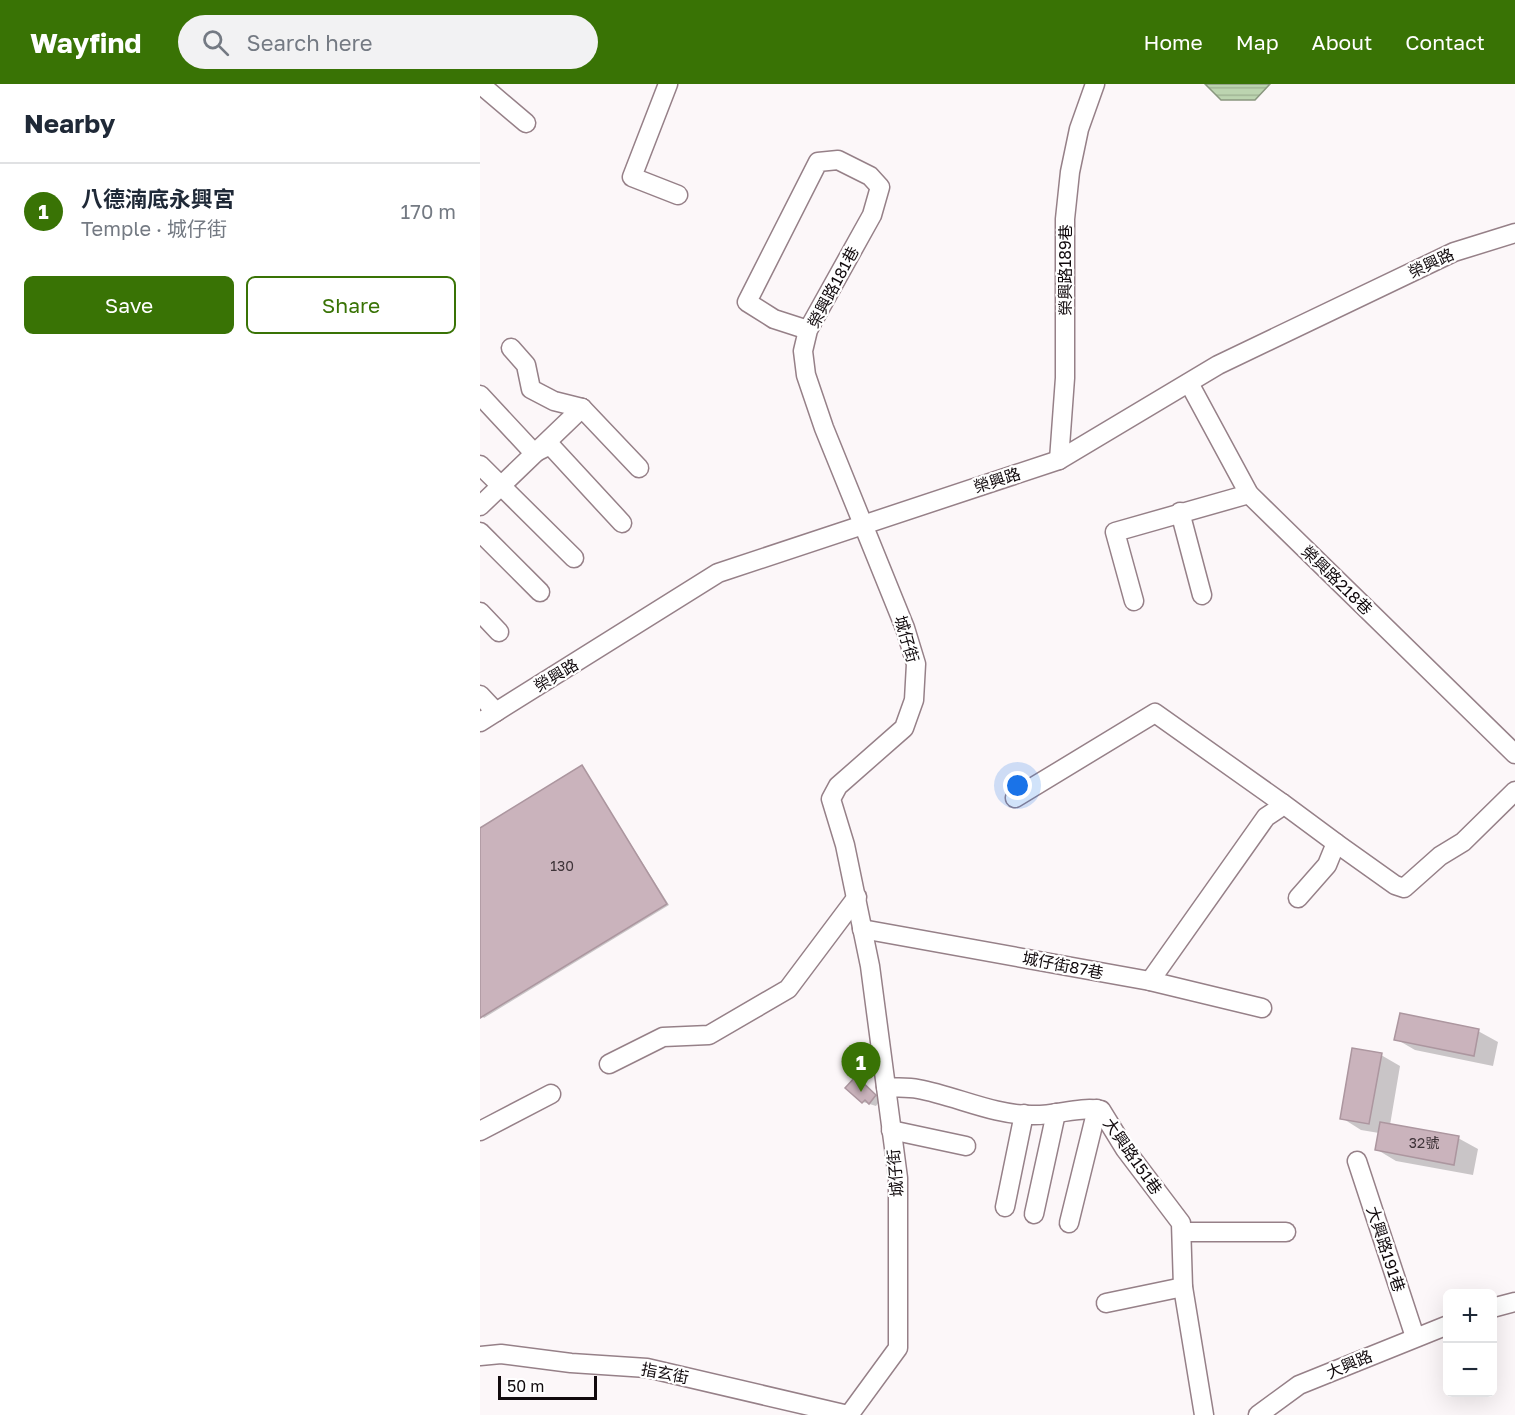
<!DOCTYPE html>
<meta charset="utf-8">
<style>
body{margin:0;font-family:"Golos Text","Noto Sans TC",sans-serif;background:#f2f2f3;color:#1f2937}
.controls{position:absolute;right:18px;bottom:18px;display:grid;overflow:hidden;border-radius:9px;box-shadow:0 6px 24px #0002}
.controls button{width:54px;height:54px;display:grid;place-items:center;padding:0;border:0;border-bottom:2px solid #e0e1e3;background:#fff;color:#1f2937;font:30px sans-serif}
.scale{position:absolute;left:18px;bottom:15px;width:99px;box-sizing:border-box;padding-left:6px;border:3px solid #110a0d;border-top:0;font-size:16px;line-height:21px;white-space:nowrap;color:#110a0d;-webkit-text-stroke:4px #fff;paint-order:stroke}
.you{position:absolute;left:538px;top:702px;width:21px;height:21px;margin:-15px;border:4px solid #fff;border-radius:50%;background:#1a73e8;box-shadow:0 0 0 9px #1a73e833}
.badge{display:grid;place-items:center;width:39px;height:39px;border-radius:50%;background:#397305;color:#fff;font-size:20px;font-weight:700}
.pin{position:absolute;translate:-50% -50px;filter:drop-shadow(0 2px 3px #0008)}
.pin::after{content:'';position:absolute;top:32px;width:21px;height:18px;background:inherit;clip-path:polygon(0 0,100% 0,50% 100%)}
.list{margin:0;padding:0;list-style:none}
h2{display:flex;justify-content:space-between;align-items:center;height:78px;margin:0;padding:0 24px;font-size:26px}
h2 small{font-size:20px;font-weight:400;color:#747a83}
.list li{display:grid;grid-template-columns:39px 1fr auto;gap:18px;align-items:center;box-sizing:border-box;height:96px;padding:0 24px;border-top:2px solid #e0e1e3}
.list b{display:block;font-size:22px;white-space:nowrap}
.list p{margin:0;font-size:20px;white-space:nowrap;color:#747a83}
.list em{font-size:20px;font-style:normal;color:#747a83}
.actions{display:flex;gap:12px;padding:18px 24px}
.actions a{flex:1;padding:14px 0;border:2px solid #397305;border-radius:9px;text-align:center;font-size:21px;color:#397305}
.actions .main{background:#397305;color:#fff}
.icon{flex:none;width:33px;height:33px;fill:none;stroke:currentColor;stroke-width:2;stroke-linecap:round;stroke-linejoin:round}
.map{position:relative;flex:none;width:1035px;height:1331px;overflow:hidden}
header{display:flex;align-items:center;gap:36px;box-sizing:border-box;height:84px;padding:0 30px;background:#397305;color:#fff}
header strong{font-size:28px}
nav{display:flex;gap:33px;margin-inline-start:auto;font-size:21px}
.search{width:420px;height:54px;background:#f2f2f3;display:flex;align-items:center;gap:15px;box-sizing:border-box;padding:0 21px;border-radius:33px;color:#747a83;font-size:22px}
main{display:flex}
aside{flex:1;background:#fff}
.map>svg:first-child{display:block}
.water{fill:url(#water-rules);stroke:#89977f;stroke-width:1.5}
.shadow{fill:#0003}
.building{fill:#cab3bc;stroke:#ac969f;stroke-width:1.5}
.lines{fill:none;stroke-linecap:round;stroke-linejoin:round}
.minor-casing{stroke:#968088;stroke-width:21}
.minor{stroke:#fff;stroke-width:18}
.labels{text-anchor:middle;stroke-width:4.5;stroke-linejoin:round;paint-order:stroke}
.number-label{font-size:14px;fill:#3f3439}
.street-label{font-size:16px;fill:#110a0d;stroke:#fff}
</style>
<header>
<strong>Wayfind</strong>
<div class="search"><svg class="icon" aria-label="search" viewBox="0 0 24 24"><circle cx="10" cy="10" r="6"/><path d="M15 15l6 6"/></svg>Search here</div>
<nav><a>Home</a><a>Map</a><a>About</a><a>Contact</a></nav>
</header>
<main>
<aside>
<h2>Nearby<small></small></h2>
<ul class="list">
<li><span class="badge">1</span><div><b>八德湳底永興宮</b><p>Temple · 城仔街</p></div><em>170 m</em></li>
</ul>
<div class="actions"><a class="main">Save</a><a>Share</a></div>
</aside>
<div class="map">
<svg width="1035" height="1331" viewBox="0 0 1035 1331">
<defs>
<pattern id="water-rules" width="6" height="5" patternUnits="userSpaceOnUse" patternTransform="scale(1.5)"><rect width="6" height="5" fill="#bcd4b0"/><path d="M0 2.5h6" fill="none" stroke="#a1b596"/></pattern>
</defs>
<rect width="100%" height="100%" fill="#fcf7f9"/>
<path class="water" d="M725 0H790L775 16H741Z"/>
<g class="shadow">
<path d="M102 683 189 821 4 934 0 930V745Z"/>
<path d="M998 947 1018 958 1013 982 935 966 916 955Z"/>
<path d="M901 971 920 982 910 1041 978 1054 998 1065 993 1091 916 1077 896 1065 899 1049 881 1046 862 1034Z"/>
<path d="M382 998 401 1015 396 1022 383 1018Z"/>
</g>
<g class="building">
<path d="M102 681 187 820 0 934V744Z"/>
<path d="M920 929 999 945 994 972 914 956Z"/>
<path d="M872 964 902 969 889 1040 860 1035Z"/>
<path d="M376 992 396 1011 389 1020 385 1016 382 1019 365 1004Z"/>
<path d="M900 1038 979 1052 974 1081 895 1066Z"/>
</g>
<g class="lines">
<defs>
<g id="minor">
<path d="M0 0 46 39"/>
<path d="M188 0 152 93 198 111"/>
<path d="M328 246 294 235 267 218 338 78 358 76 390 92 400 103 392 131 328 246 323 267 326 291 344 344 425 544 436 580 434 616 424 644 358 702 351 715 365 761 390 882 418 1094V1264L369 1331"/>
<path d="M31 264 46 281 51 305 74 317 102 324"/>
<path d="M709 299 769 410 1035 670"/>
<path d="M0 311 54 369 70 361 142 439"/>
<path d="M102 324 159 384"/>
<path d="M579 376 585 294V135L590 88 599 45 615 0"/>
<path d="M0 381 94 474"/>
<path d="M0 422 102 324"/>
<path d="M700 428 722 511"/>
<path d="M0 448 60 508"/>
<path d="M654 517 635 448 769 410"/>
<path d="M0 528 19 548"/>
<path d="M0 611 16 628"/>
<path d="M0 638 238 489 579 376 738 281 974 168 1035 149"/>
<path d="M535 714 675 629 802 719"/>
<path d="M856 759 915 801 924 804 960 772 983 758 1035 707"/>
<path d="M382 845 670 897 782 924"/>
<path d="M670 897 786 733 798 725 802 719 856 759 847 781 818 814"/>
<path d="M129 980 183 953 229 951 308 905 377 813"/>
<path d="M406 1003C416 1004 428 1003 438 1005 476 1012 513 1031 552 1031 576 1032 598 1022 621 1026L645 1065 701 1139 703 1203 724 1331"/>
<path d="M411 1046 486 1062"/>
<path d="M0 1047 71 1010"/>
<path d="M877 1077 935 1253"/>
<path d="M525 1123 544 1030"/>
<path d="M554 1130 576 1029"/>
<path d="M589 1139 617 1025"/>
<path d="M703 1148H806"/>
<path d="M626 1219 703 1203"/>
<path d="M1012 1224 1035 1218"/>
<path d="M0 1272 21 1270 91 1279 167 1284 368 1331"/>
<path d="M778 1331 819 1301 968 1241"/>
</g>
</defs>
<use href="#minor" class="minor-casing"/>
<use href="#minor" class="minor"/>
</g>
<g class="labels">
<g class="number-label">
<text x="82" y="787">130</text>
<text x="944" y="1064">32號</text>
</g>
<g class="street-label">
<text transform="translate(951 179) rotate(-25)" y="6">榮興路</text>
<text transform="translate(585 186) rotate(-90)" y="6">榮興路189巷</text>
<text transform="translate(353 203) rotate(-62)" y="6">榮興路181巷</text>
<text transform="translate(517 396) rotate(-18)" y="6">榮興路</text>
<text transform="translate(857 496) rotate(44)" y="6">榮興路218巷</text>
<text transform="translate(427 555) rotate(74)" y="6">城仔街</text>
<text transform="translate(76 591) rotate(-31)" y="6">榮興路</text>
<text transform="translate(583 881) rotate(11)" y="6">城仔街87巷</text>
<text transform="translate(653 1072) rotate(55)" y="6">大興路151巷</text>
<text transform="translate(415 1089) rotate(-95)" y="6">城仔街</text>
<text transform="translate(906 1165) rotate(72)" y="6">大興路191巷</text>
<text transform="translate(869 1280) rotate(-23)" y="6">大興路</text>
<text transform="translate(185 1289) rotate(11)" y="6">指玄街</text>
</g>
</g>
</svg>
<div class="controls">
<button>+</button>
<button>−</button>
</div>
<div class="scale">50 m</div>
<div class="you"></div>
<div class="pin badge" style="left:381px;top:1008px">1</div>
</div>
</main>
